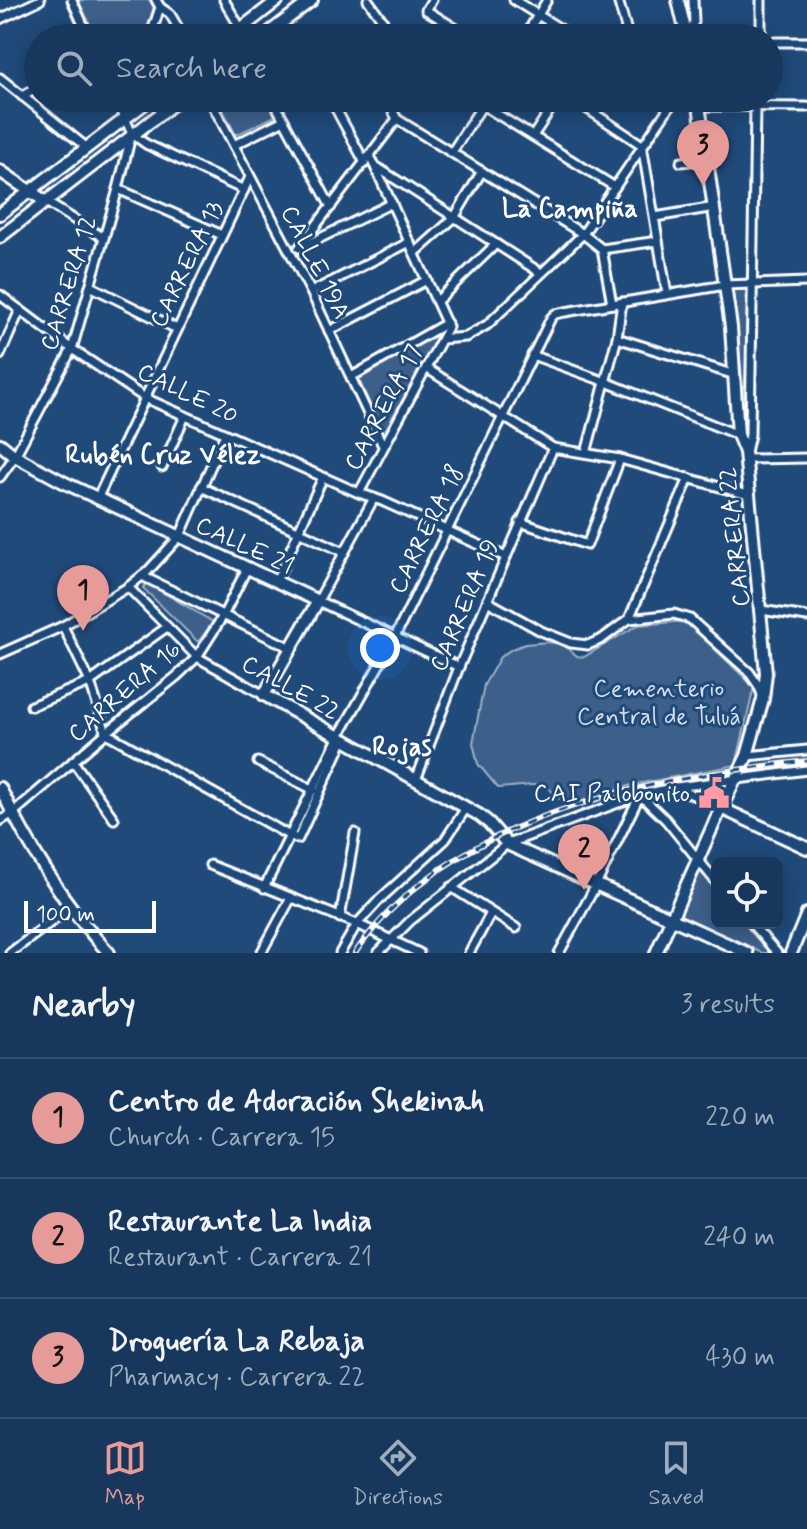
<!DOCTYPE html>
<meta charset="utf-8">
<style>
body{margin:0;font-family:Mynerve,sans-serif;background:#244365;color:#f1f3f6}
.controls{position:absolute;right:24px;bottom:24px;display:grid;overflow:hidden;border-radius:12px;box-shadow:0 4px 20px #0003}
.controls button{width:72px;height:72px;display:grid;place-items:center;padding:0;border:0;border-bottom:2px solid #365272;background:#17385c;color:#f1f3f6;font:40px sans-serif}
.scale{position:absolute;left:24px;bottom:20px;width:132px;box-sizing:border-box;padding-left:8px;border:4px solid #fff;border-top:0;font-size:22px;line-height:28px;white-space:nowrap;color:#fff;-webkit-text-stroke:6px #1f4a7a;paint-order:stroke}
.you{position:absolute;left:380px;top:648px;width:28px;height:28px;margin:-20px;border:6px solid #fff;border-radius:50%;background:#1a73e8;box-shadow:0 0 0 12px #1a73e833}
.badge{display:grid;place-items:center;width:52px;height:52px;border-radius:50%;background:#e69b98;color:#111;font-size:26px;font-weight:700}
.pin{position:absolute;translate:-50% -66px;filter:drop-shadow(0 2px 4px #0008)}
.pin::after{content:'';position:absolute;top:42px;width:28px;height:24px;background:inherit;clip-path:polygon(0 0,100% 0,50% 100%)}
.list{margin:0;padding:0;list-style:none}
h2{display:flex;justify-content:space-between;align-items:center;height:104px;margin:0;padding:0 32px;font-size:34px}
h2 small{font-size:26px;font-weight:400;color:#9eacbb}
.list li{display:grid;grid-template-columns:52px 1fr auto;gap:24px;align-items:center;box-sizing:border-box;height:120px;padding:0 32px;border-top:2px solid #365272}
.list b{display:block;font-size:30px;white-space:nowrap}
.list p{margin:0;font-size:26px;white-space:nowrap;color:#9eacbb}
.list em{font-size:26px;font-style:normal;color:#9eacbb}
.icon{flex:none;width:44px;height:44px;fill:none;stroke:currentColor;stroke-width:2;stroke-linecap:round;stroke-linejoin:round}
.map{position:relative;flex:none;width:807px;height:953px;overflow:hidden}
.search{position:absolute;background:#17385c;box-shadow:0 4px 20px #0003;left:24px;right:24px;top:24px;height:88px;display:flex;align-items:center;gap:20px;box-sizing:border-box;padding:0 28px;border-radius:44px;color:#9eacbb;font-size:30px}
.sheet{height:464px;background:#17385c}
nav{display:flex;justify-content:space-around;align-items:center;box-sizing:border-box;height:112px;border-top:2px solid #365272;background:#17385c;font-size:22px;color:#9eacbb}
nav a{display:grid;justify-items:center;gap:4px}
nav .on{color:#e69b98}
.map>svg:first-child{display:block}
.green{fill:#3c618b;stroke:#9eb0c5;stroke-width:2}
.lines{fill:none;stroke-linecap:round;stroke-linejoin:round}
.street-casing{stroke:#fff;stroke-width:13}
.secondary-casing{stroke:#fff;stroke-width:16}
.street{stroke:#1f4a7a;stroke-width:7}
.secondary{stroke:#1f4a7a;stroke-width:10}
.rail-casing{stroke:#fff;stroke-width:6}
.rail{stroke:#1f4a7a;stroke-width:3;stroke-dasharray:9;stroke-linecap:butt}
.labels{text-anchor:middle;stroke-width:6;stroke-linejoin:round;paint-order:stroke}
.street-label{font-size:24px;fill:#fff;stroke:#1f4a7a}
.park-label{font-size:24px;fill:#d8dfe8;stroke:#1f4a7a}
.poi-label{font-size:24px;fill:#fff;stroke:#1f4a7a;text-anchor:end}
.neighbourhood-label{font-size:26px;font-weight:bold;fill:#fff;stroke:#1f4a7a}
</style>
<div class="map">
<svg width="807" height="953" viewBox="0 0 807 953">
<rect width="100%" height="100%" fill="#1f4a7a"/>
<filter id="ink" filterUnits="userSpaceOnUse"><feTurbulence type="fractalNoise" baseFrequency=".0125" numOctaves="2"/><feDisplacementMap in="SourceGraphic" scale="16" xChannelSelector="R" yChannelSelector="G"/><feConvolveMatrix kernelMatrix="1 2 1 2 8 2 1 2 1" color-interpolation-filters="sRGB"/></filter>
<g filter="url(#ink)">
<g class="green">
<path d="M78 0H150L154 7 144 38H97Z"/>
<path d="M217 98H266L275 116 236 135Z"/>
<path d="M748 287 745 404 732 290Z"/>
<path d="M442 331 383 434 358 378Z"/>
<path d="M147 583 213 622 198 642 143 588Z"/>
<path d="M686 621 754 687 736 765 632 785 568 806 544 784 498 788 478 764 473 743 484 685 500 657 512 649 525 644 548 642 559 644 569 649 577 656 584 657 638 625Z"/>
<path d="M698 869 717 891V923H745L771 953H762L677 914Z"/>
</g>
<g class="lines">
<defs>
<g id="street">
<path d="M72 0 89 38"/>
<path d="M156 0 160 7 170 14 184 38"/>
<path d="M224 0 241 29"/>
<path d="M432 0 426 10 471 38"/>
<path d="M514 0 575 38"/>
<path d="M618 0 628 35 632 38"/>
<path d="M761 0V38"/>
<path d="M0 19 40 0"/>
<path d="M687 36 694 22 693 0"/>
<path d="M150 38 160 7"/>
<path d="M359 38 383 21 368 0"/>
<path d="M524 38 547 0"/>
<path d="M769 42H807"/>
<path d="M0 78 86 147"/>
<path d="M22 96 38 87"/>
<path d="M116 98 132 134"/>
<path d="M209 98 311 292 383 446"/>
<path d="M272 98 331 207"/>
<path d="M330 98 365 163"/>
<path d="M386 98 397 119 583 234 602 249"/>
<path d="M471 98 615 187"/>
<path d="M571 98 642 145 667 294"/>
<path d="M672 99 700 106 807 107"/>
<path d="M125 116 131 98"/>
<path d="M132 134 146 144 244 190"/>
<path d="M533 136 558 98"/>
<path d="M234 145 284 120"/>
<path d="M452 152 487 98"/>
<path d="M681 162 708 159"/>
<path d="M375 166 541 273"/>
<path d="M118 189 222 235"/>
<path d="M46 202 104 238"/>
<path d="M655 217 715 207"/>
<path d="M302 247 392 203"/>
<path d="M299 248 397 119"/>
<path d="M602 249 658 241"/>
<path d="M602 249 612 304"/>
<path d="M415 253 454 218 482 171"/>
<path d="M90 286 177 329"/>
<path d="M311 292 410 242"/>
<path d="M0 295 72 349 145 398 359 493 382 501 506 557"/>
<path d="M437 301 496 244"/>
<path d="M329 331 427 280"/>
<path d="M617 338 735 375"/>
<path d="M442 339 466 337 487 325 583 234 674 100"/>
<path d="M0 355 20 310"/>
<path d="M532 355 606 382 738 435"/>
<path d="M426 368 553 448 620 459 748 495"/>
<path d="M351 377 447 323"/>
<path d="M746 452 750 435 755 107"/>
<path d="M586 453 617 338 622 302"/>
<path d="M746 459 807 458"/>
<path d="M162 467 185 416"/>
<path d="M0 477 15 456 72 349 118 189 131 136"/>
<path d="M201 487 344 552"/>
<path d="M359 493 448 327 370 156"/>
<path d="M374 498 318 601 459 667"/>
<path d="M97 499 250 177"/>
<path d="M520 522 587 545 620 459"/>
<path d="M142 576 291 648"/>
<path d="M276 582 323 477"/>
<path d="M128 587 197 657 264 695"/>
<path d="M487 601 541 631 571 643 588 645 602 639 629 619 689 478"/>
<path d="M761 610 807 617"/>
<path d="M629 619 674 614 690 619 749 672 758 685 763 697"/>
<path d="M63 626 90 682 106 733 290 836 298 839 344 739"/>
<path d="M0 654 63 626 128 587 148 571 180 536 225 434"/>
<path d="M31 706 90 682 167 627"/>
<path d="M747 756 807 750"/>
<path d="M73 761 114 819"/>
<path d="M258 762 314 790"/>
<path d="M416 780 459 667 553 448"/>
<path d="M676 787 721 808"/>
<path d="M640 795 666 820 717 883"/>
<path d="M0 821 13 813 106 733 177 676 197 657 223 616 247 568"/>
<path d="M210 865 357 924 419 953"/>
<path d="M451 887 516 928"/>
<path d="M264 888 339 736 395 637 551 318 555 314 565 312 725 285 807 282"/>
<path d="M340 918 355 833"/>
<path d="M751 923 777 953"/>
<path d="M10 953 71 907"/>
<path d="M261 953 291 898"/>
<path d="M340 953 357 924 380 899 445 840 466 808"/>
<path d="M378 953 410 921 507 844 640 795 676 787 807 770"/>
<path d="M469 953 491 913"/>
<path d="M559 953 596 885 640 795"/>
</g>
<g id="secondary">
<path d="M678 0 687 38"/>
<path d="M229 38 278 0"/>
<path d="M262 38 312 0"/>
<path d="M0 171 46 202"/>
<path d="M0 214 152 98"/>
<path d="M0 237 181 98"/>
<path d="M0 444 15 456 65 483 318 601 264 695 479 815 489 823 507 844 747 953"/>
<path d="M0 788C30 848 63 904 109 953"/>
<path d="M721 808 807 848"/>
<path d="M656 953 721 808 747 756 763 699 766 673 745 452 738 435 731 327 698 98"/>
<path d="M791 953 807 914"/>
</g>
</defs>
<use href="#street" class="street-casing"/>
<use href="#secondary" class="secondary-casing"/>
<use href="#street" class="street"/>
<use href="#secondary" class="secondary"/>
<defs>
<path id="rail" d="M355 953C450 814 651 778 807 761"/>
</defs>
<use href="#rail" class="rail-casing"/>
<use href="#rail" class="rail"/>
</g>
</g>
<defs>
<symbol id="civic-bare" viewBox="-9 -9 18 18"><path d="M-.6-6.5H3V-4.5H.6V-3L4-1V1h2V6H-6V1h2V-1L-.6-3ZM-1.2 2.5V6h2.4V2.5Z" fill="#ff9aa2" stroke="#1f4a7a" stroke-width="2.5" paint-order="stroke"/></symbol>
</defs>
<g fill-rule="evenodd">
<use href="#civic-bare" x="692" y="771" width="44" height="44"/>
</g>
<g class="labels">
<g class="street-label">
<text transform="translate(316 262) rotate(63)" y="8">CALLE 19A</text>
<text transform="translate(186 264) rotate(-64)" y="8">CARRERA 13</text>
<text transform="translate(68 283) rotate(-73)" y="8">CARRERA 12</text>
<text transform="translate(188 393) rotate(26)" y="8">CALLE 20</text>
<text transform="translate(383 407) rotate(-62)" y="8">CARRERA 17</text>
<text transform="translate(426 529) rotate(-64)" y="8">CARRERA 18</text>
<text transform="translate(734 537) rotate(-96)" y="8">CARRERA 22</text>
<text transform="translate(245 545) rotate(25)" y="8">CALLE 21</text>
<text transform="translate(464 605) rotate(-67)" y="8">CARRERA 19</text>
<text transform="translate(291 687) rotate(29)" y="8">CALLE 22</text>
<text transform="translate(124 691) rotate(-41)" y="8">CARRERA 16</text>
</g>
<g class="park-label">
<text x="659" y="696">Cementerio<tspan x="659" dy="28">Central de Tuluá</tspan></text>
</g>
<g class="poi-label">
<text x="690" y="801">CAI Palobonito</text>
</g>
<g class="neighbourhood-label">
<text x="570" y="217">La Campiña</text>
<text x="163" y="463">Rubén Cruz Vélez</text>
<text x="402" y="755">Rojas</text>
</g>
</g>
</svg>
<div class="controls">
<button><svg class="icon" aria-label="locate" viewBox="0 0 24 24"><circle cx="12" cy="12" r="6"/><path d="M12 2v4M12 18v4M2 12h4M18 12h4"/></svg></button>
</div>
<div class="scale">100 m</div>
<div class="you"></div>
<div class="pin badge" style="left:83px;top:631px">1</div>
<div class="pin badge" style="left:584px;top:890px">2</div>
<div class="pin badge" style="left:703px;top:186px">3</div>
<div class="search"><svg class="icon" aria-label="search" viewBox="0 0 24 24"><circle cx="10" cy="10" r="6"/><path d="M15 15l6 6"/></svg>Search here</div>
</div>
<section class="sheet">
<h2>Nearby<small>3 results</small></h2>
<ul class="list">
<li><span class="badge">1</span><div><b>Centro de Adoración Shekinah</b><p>Church · Carrera 15</p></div><em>220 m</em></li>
<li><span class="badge">2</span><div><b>Restaurante La India</b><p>Restaurant · Carrera 21</p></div><em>240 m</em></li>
<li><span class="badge">3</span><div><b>Droguería La Rebaja</b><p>Pharmacy · Carrera 22</p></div><em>430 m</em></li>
</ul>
</section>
<nav>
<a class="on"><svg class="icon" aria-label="map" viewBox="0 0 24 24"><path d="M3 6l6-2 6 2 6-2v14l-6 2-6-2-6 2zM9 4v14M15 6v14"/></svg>Map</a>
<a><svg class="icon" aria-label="directions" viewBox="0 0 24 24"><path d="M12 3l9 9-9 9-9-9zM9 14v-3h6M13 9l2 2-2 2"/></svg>Directions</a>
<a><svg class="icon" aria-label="saved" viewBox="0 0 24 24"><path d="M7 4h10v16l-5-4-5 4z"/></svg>Saved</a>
</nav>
